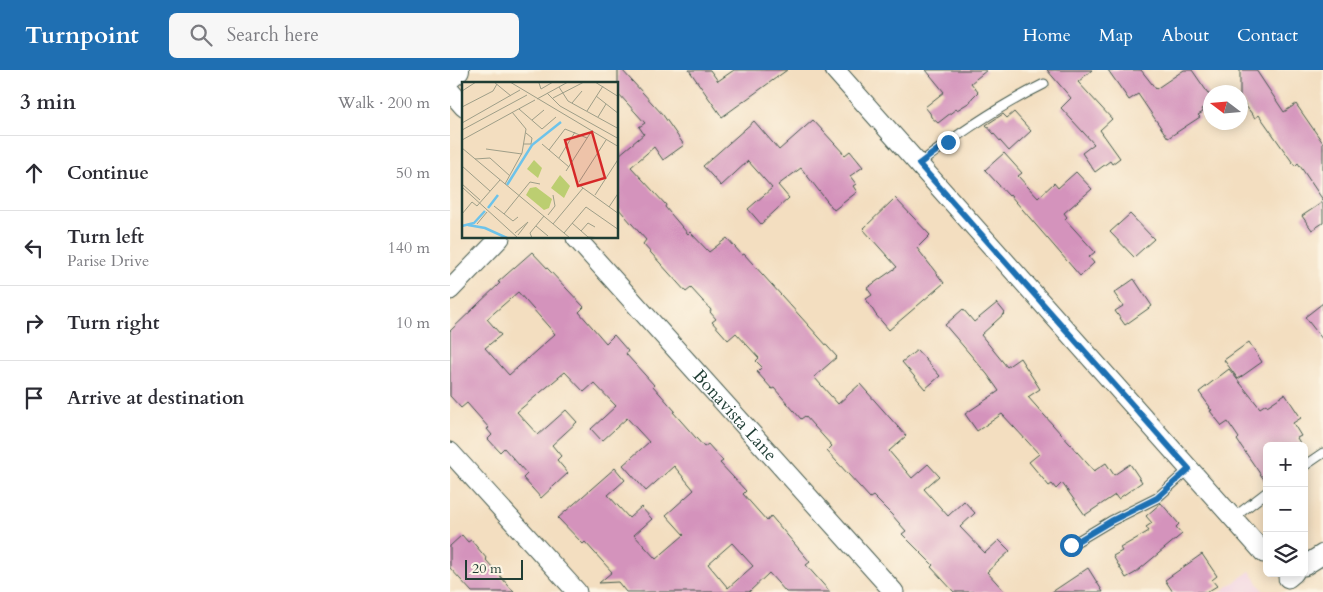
<!DOCTYPE html>
<meta charset="utf-8">
<style>
body{margin:0;font-family:Cardo,serif;background:#f7f7f7;color:#2b2b33}
.controls{position:absolute;right:15px;bottom:15px;display:grid;overflow:hidden;border-radius:8px;box-shadow:0 2px 12px #0003}
.controls button{width:45px;height:45px;display:grid;place-items:center;padding:0;border:0;border-bottom:1px solid #e1e1e2;background:#fff;color:#2b2b33;font:25px sans-serif}
.compass{position:absolute;left:753px;top:15px;width:45px;height:45px;border-radius:50%;background:#fff;box-shadow:0 2px 12px #0003;rotate:286deg}
.scale{position:absolute;left:15px;bottom:12px;width:58px;box-sizing:border-box;padding-left:5px;border:2px solid #1f3d34;border-top:0;font-size:14px;line-height:18px;white-space:nowrap;color:#1f3d34;-webkit-text-stroke:4px #fcf5e5;paint-order:stroke}
.stop{position:absolute;width:15px;height:15px;margin:-11px;border:4px solid #1f6fb2;border-radius:50%;background:#fff}
.stop.end{background:#1f6fb2;border-color:#fff;box-shadow:0 1px 5px #0008}
.list{margin:0;padding:0;list-style:none}
h2{display:flex;justify-content:space-between;align-items:center;height:65px;margin:0;padding:0 20px;font-size:21px}
h2 small{font-size:16px;font-weight:400;color:#7c7c81}
.list li{display:grid;grid-template-columns:32px 1fr auto;gap:15px;align-items:center;box-sizing:border-box;height:75px;padding:0 20px;border-top:1px solid #e1e1e2}
.list b{display:block;font-size:19px;white-space:nowrap}
.list p{margin:0;font-size:16px;white-space:nowrap;color:#7c7c81}
.list em{font-size:16px;font-style:normal;color:#7c7c81}
.icon{flex:none;width:28px;height:28px;fill:none;stroke:currentColor;stroke-width:2;stroke-linecap:round;stroke-linejoin:round}
.map{position:relative;flex:none;width:873px;height:522px;overflow:hidden}
header{display:flex;align-items:center;gap:30px;box-sizing:border-box;height:70px;padding:0 25px;background:#1f6fb2;color:#fff}
header strong{font-size:24px}
nav{display:flex;gap:28px;margin-inline-start:auto;font-size:18px}
.search{width:350px;height:45px;background:#f7f7f7;display:flex;align-items:center;gap:12px;box-sizing:border-box;padding:0 18px;border-radius:8px;color:#7c7c81;font-size:19px}
main{display:flex}
aside{flex:1;background:#fff}
.map>svg:first-child{display:block}
.built{fill:#f1d0e3}
.building{fill:#d493bc;fill-rule:evenodd}
.lines{fill:none;stroke-linecap:round;stroke-linejoin:round}
.lane-casing{stroke:#3f5549;stroke-width:11}
.street-casing{stroke:#3f5549;stroke-width:21}
.secondary-casing{stroke:#3f5549;stroke-width:28}
.lane{stroke:#fff;stroke-width:9}
.street{stroke:#fff;stroke-width:19}
.secondary{stroke:#fff;stroke-width:26}
.route{stroke:#1f6fb2;stroke-width:6}
.labels{text-anchor:middle;stroke-width:4.5;stroke-linejoin:round;paint-order:stroke}
.street-label{font-size:18px;fill:#1f3d34;stroke:#fcf5e5}
.inset-river{fill:none;stroke:#6dc3ea;stroke-width:2.5}
.inset-road{fill:none;stroke:#9e9e88;stroke-width:1}
.view{fill:#d62828;fill-opacity:0.15;stroke:#d62828;stroke-width:2.5}
.inset-edge{fill:none;stroke:#1f3d34;stroke-width:2.5}
</style>
<header>
<strong>Turnpoint</strong>
<div class="search"><svg class="icon" aria-label="search" viewBox="0 0 24 24"><circle cx="10" cy="10" r="6"/><path d="M15 15l6 6"/></svg>Search here</div>
<nav><a>Home</a><a>Map</a><a>About</a><a>Contact</a></nav>
</header>
<main>
<aside>
<h2>3 min<small>Walk · 200 m</small></h2>
<ul class="list">
<li><svg class="icon" aria-label="ahead" viewBox="0 0 24 24"><path d="M12 20V5M6 11l6-6 6 6"/></svg><div><b>Continue</b></div><em>50 m</em></li>
<li><svg class="icon" aria-label="left" viewBox="0 0 24 24"><path d="M17 20v-9H6M10 6l-5 5 5 5"/></svg><div><b>Turn left</b><p>Parise Drive</p></div><em>140 m</em></li>
<li><svg class="icon" aria-label="right" viewBox="0 0 24 24"><path d="M7 20v-9h11M14 6l5 5-5 5"/></svg><div><b>Turn right</b></div><em>10 m</em></li>
<li><svg class="icon" aria-label="arrive" viewBox="0 0 24 24"><path d="M6 21V4h12l-3 4 3 4H6"/></svg><div><b>Arrive at destination</b></div></li>
</ul>
</aside>
<div class="map">
<svg width="873" height="522" viewBox="0 0 873 522">
<rect width="100%" height="100%" fill="#fcf5e5"/>
<filter id="ink" filterUnits="userSpaceOnUse"><feTurbulence type="fractalNoise" baseFrequency=".02" numOctaves="2"/><feDisplacementMap in="SourceGraphic" scale="10" xChannelSelector="R" yChannelSelector="G"/><feConvolveMatrix kernelMatrix="1 2 1 2 8 2 1 2 1" color-interpolation-filters="sRGB"/></filter>
<filter id="wash" filterUnits="userSpaceOnUse"><feTurbulence type="fractalNoise" baseFrequency=".0096" numOctaves="4" result="noise"/><feDisplacementMap in="SourceGraphic" scale="20" xChannelSelector="R" yChannelSelector="G"/><feGaussianBlur stdDeviation="1.12" result="paint"/><feColorMatrix in="noise" values="0 0 0 0 0 0 0 0 0 0 0 0 0 0 0 0 0 1.4 0 .05"/><feComposite in="paint" operator="in"/></filter>
<g filter="url(#wash)">
<rect width="100%" height="100%" fill="#f3dec0"/>
<path class="built" d="M800 501 814 522H770Z"/>
<g id="blocks">
<g class="building">
<path d="M168 0H172L213 45 234 75 213 90 204 77 181 97 216 135 215 137 238 164 240 162 259 182 277 168 292 185 294 184 387 287 364 307 388 334 410 314 456 366 439 381 462 408 478 394 489 406 474 419 498 446 514 431 525 443 510 457 535 483 549 470 560 481 537 502 555 522H504L481 497 483 495 452 464 456 461 442 445 423 426 420 428 377 381 382 376 355 346 351 349 324 318 322 319 307 302 312 297 306 291 309 288 286 263 278 270 262 252 266 249 260 242 261 240 241 218 236 222 193 174 196 170 168 138V83L169 85 194 64 189 57 195 53 168 23Z"/>
<path d="M239 0H260L268 11 284 0H337L272 47Z"/>
<path d="M476 0H537L521 13 528 22 522 28 520 32 507 40 506 39 488 53 481 47 480 43 475 37 494 22Z"/>
<path d="M597 0H642L628 12 662 49 650 60 670 88 662 94 660 91 645 102 632 83 644 74 611 38 621 28Z"/>
<path d="M658 0H691L706 19 734 0H742L760 26V33L751 39 753 42 748 45 750 47 718 68 688 24 679 30Z"/>
<path d="M790 0H806L834 42 846 34 873 73V130L848 93 845 96 809 45 805 48 790 28Z"/>
<path d="M564 42 581 61 559 81 536 55 553 44 557 48Z"/>
<path d="M363 50 395 85 400 81 413 97 400 106 406 114 403 116 407 122 384 140 351 98 328 115 339 128 311 154 298 139 322 118 298 91 271 116 253 96 304 51 329 80Z"/>
<path d="M554 83 572 103 568 106 588 128 604 113 608 118 626 102 642 119 614 143 617 147 615 149 645 182 639 187 644 193 630 206 560 125 559 126 535 100Z"/>
<path d="M445 128 480 165 467 178 494 213 439 260 426 245 416 229 422 225 417 218 447 197 413 159Z"/>
<path d="M873 132V153L862 160 852 146Z"/>
<path d="M680 144 704 169 684 187 660 162Z"/>
<path d="M82 182 134 237 129 242 156 273 164 265 178 281 176 284 204 315 203 316 225 341 223 342 254 377 258 374 273 391 270 393 296 421 293 424 317 451 321 446 360 492 356 495 380 522H336L319 503 299 522H176L168 512 149 513 162 502 135 472 133 474 108 448 165 398 175 410 158 425 179 448 191 437 202 449 184 465 206 489 234 465 216 445 244 420 224 396 196 421 173 395 199 372 177 348 152 371 141 359 166 336 144 313 134 322 115 302 67 342 88 365 116 340 127 352 102 375 111 386 107 390 118 403 91 428 73 408 77 404 54 378 50 382 38 369 42 365 37 359 39 358 17 333 11 338 0 326V261L50 213 48 212ZM68 222 105 264 59 305 35 278 51 265 37 249ZM282 473 303 496 278 518 258 494Z"/>
<path d="M684 209 702 236 675 255 665 241 673 236 664 223Z"/>
<path d="M547 233 555 243 531 265 557 297 570 288 590 319 578 327 644 401 656 393 664 405 680 394 692 412 668 429 665 425 635 445 612 413 606 419 602 414 599 416 579 392 589 384 552 344 527 361 515 344 549 321 537 304 495 255 513 239 524 252Z"/>
<path d="M873 233V270L855 247Z"/>
<path d="M799 272 812 292 788 309 774 290Z"/>
<path d="M467 280 490 306 475 319 452 292Z"/>
<path d="M779 299 810 338 816 334 817 336 835 324 851 348 843 353 851 366 847 368 852 376H817V414L787 370 789 368 778 352 772 356 760 341 762 340 759 338 760 337 749 322Z"/>
<path d="M711 433 729 454 726 457 732 464 685 503 676 508 663 486 672 481 670 478 699 461 696 457 702 453 696 446Z"/>
<path d="M12 465 18 472 21 470 37 489 36 490 64 522H22L0 498V476Z"/>
<path d="M752 484 767 506 762 510 767 516 757 522H723L715 510Z"/>
<path d="M638 498 653 522H602Z"/>
</g>
</g>
</g>
<g filter="url(#ink)">
<use href="#blocks" fill-opacity="0" stroke="#3f5549" stroke-width="1"/>
<g class="lines">
<defs>
<g id="lane">
<path d="M469 94C508 64 549 36 594 14"/>
<path d="M854 396 873 383"/>
<path d="M783 448 817 422"/>
<path d="M621 475 661 451 707 428 739 399"/>
</g>
<g id="street">
<path d="M385 0 814 483"/>
<path d="M0 21 14 37"/>
<path id="s1" d="M126 168 444 522"/>
<path d="M0 220 50 168"/>
<path d="M0 382 127 522"/>
<path d="M854 496 873 484"/>
<path d="M838 508 844 503"/>
</g>
<path id="secondary" d="M0 5 6 0"/>
</defs>
<use href="#lane" class="lane-casing"/>
<use href="#street" class="street-casing"/>
<use href="#secondary" class="secondary-casing"/>
<use href="#lane" class="lane"/>
<use href="#street" class="street"/>
<use href="#secondary" class="secondary"/>
</g>
</g>
<g class="lines" filter="url(#ink)">
<path class="route" d="M498 72 469 94 739 399 707 428 661 451 621 475"/>
</g>
<g class="labels">
<g class="street-label">
<text dy="6" stroke="none"><textPath href="#s1" startOffset="238">Bonavista Lane</textPath></text>
</g>
</g>
<g transform="translate(12 12)">
<rect width="156" height="156" fill="#f3dec0"/>
<path d="M72 78 80 86 76 96 65 87ZM98 93 108 104 102 116 89 106ZM74 105 90 117 87 126 82 128 64 113 68 106Z" fill="#bcce71"/>
<path class="inset-river" d="M45 103 70 63 99 40M26 126 36 113M6 143 23 146 45 156M0 144 12 141 23 129"/>
<path class="inset-road" d="M32 0 49 14M48 0 157 65M133 0 157 15M77 1 79 7 91 0M97 5 106 19 157 47M0 9 14 0M85 11 98 24 157 57M134 14 157 32M91 16 122 0M75 17 106 0M110 21 120 9M0 25 31 9 35 2M57 27 80 47 94 35M125 29 141 4M136 35 144 22M70 38 82 28M0 41 58 8M0 48 65 13M0 58 73 18M62 62H69L70 56 64 51M80 62 107 85M0 66 108 156M24 67 60 72M87 68 103 47 125 56M97 76 113 50M13 77 28 76 48 94M0 84 28 109M104 89 129 50M117 100 144 58M0 102 18 118M43 102 60 71 64 47 50 30M0 105 56 156M121 106 157 132M133 113 157 76M32 124 51 139 56 135M147 125 157 110M0 132 10 120 15 124 38 98M42 132 68 100 78 102M86 133 93 124 91 113M110 141 126 155 141 156M15 142 25 130M91 142 121 106 116 102M74 144 86 154M119 149 126 141 133 145M53 151 66 140 56 153M102 151 124 125 157 148M70 156 68 151 82 134"/>
<path class="view" d="M130 50 143 96 116 104 103 58Z"/>
<rect width="156" height="156" class="inset-edge"/>
</g>
</svg>
<div class="controls">
<button>+</button>
<button>−</button>
<button><svg class="icon" aria-label="layers" viewBox="0 0 24 24"><path d="M12 4l9 5-9 5-9-5zM3 14l9 5 9-5"/></svg></button>
</div>
<svg class="compass" viewBox="-18 -18 36 36"><path d="M0-13l5 13h-10z" fill="#e53935"/><path d="M0 13l5-13h-10z" fill="#7c7c81"/></svg>
<div class="scale">20 m</div>
<div class="stop" style="left:621px;top:475px"></div>
<div class="stop end" style="left:498px;top:72px"></div>
</div>
</main>
